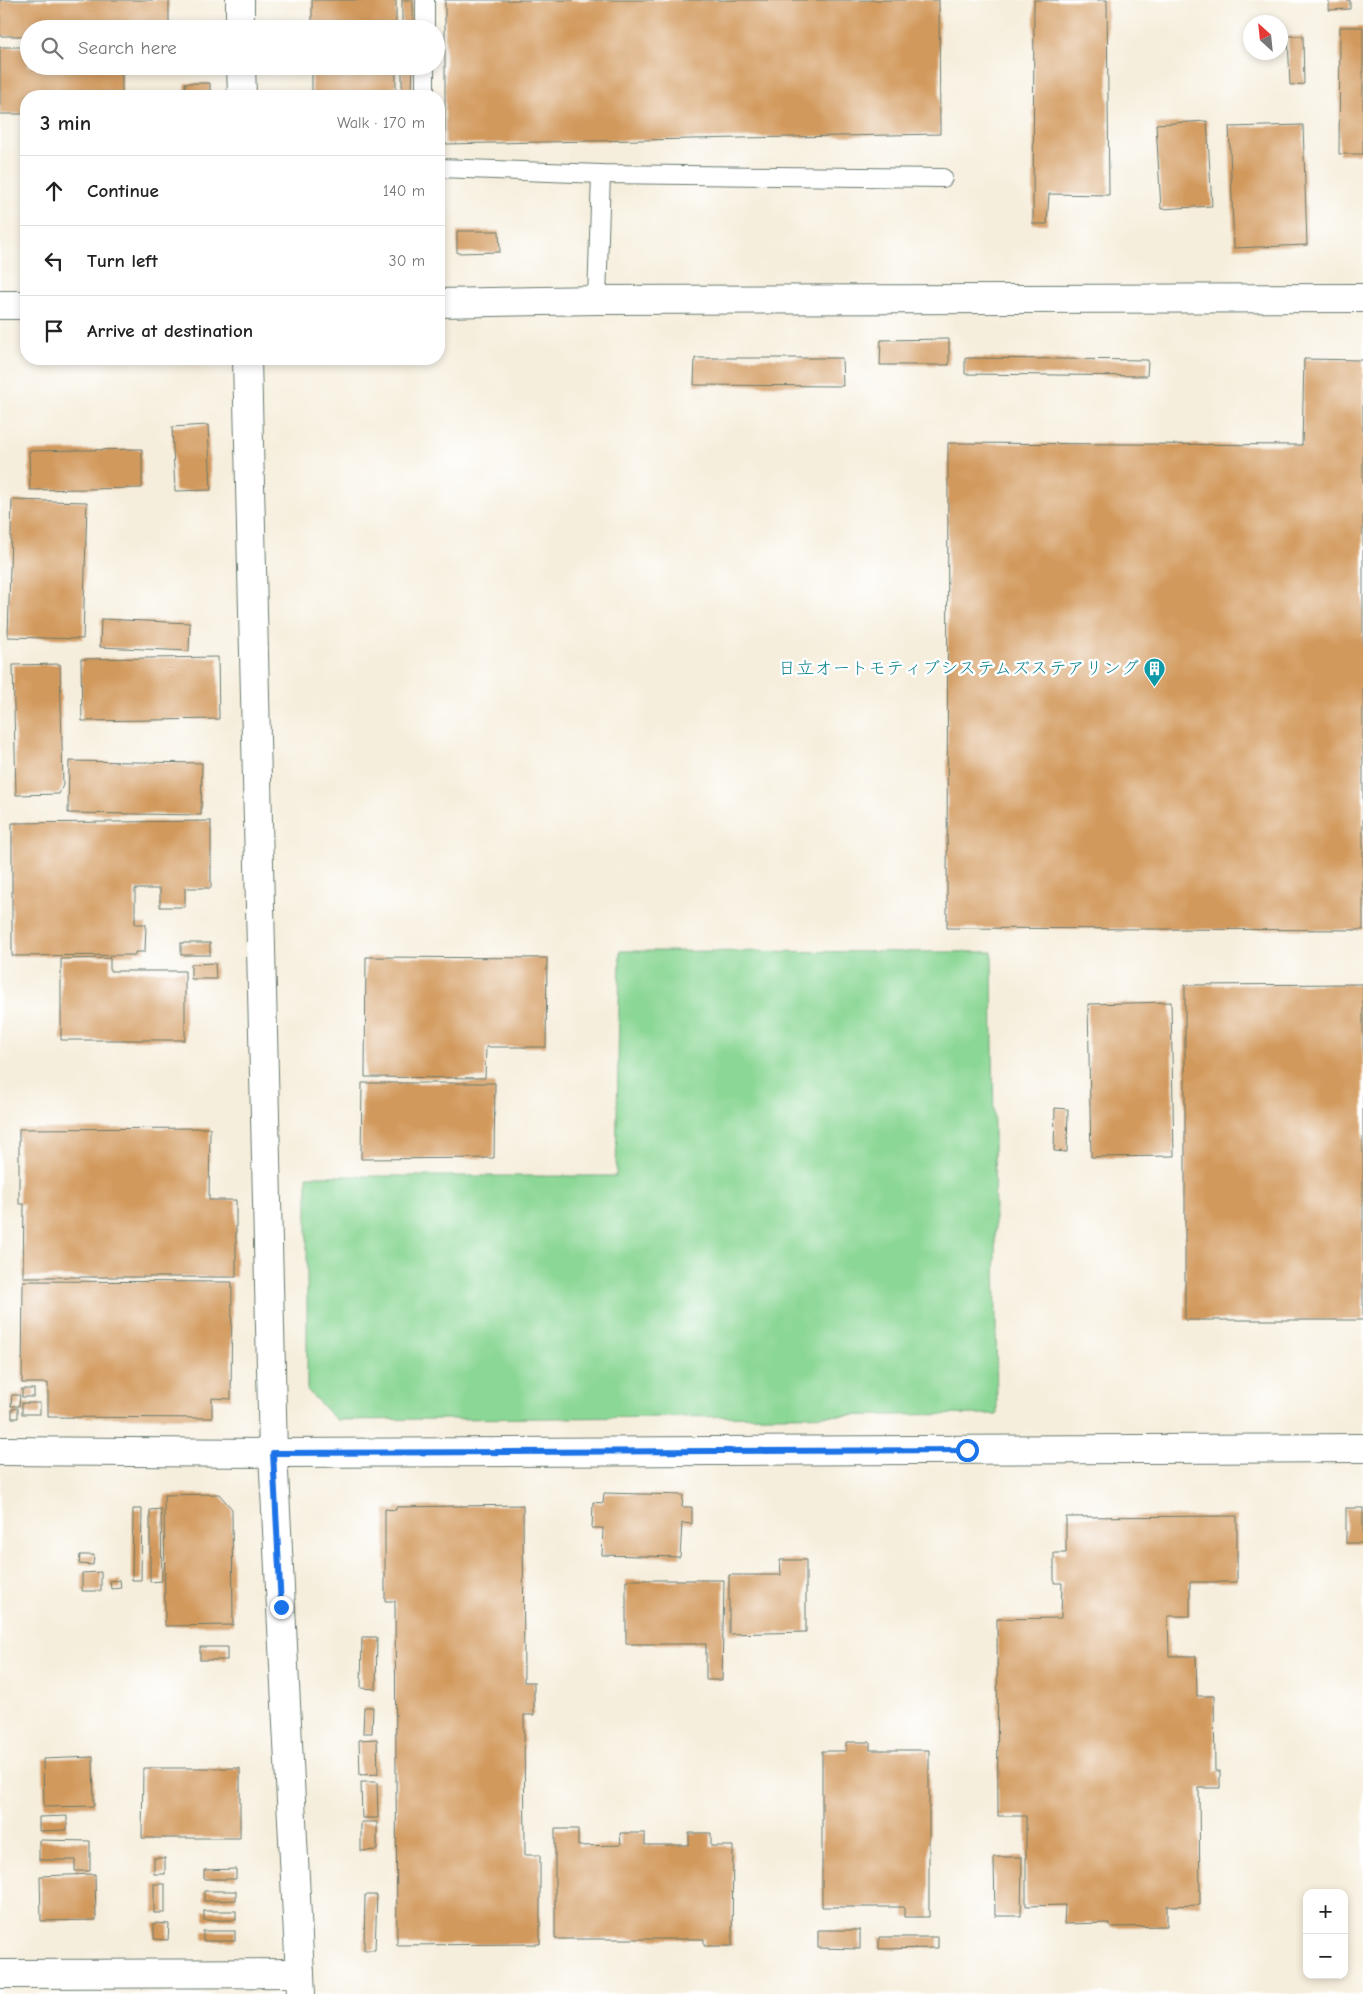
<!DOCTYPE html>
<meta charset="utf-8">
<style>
body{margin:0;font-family:"Comic Neue","Klee One",sans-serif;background:#f2f2f2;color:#222}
.controls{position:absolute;right:15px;bottom:15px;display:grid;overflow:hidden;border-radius:10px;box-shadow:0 2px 8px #0003}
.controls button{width:45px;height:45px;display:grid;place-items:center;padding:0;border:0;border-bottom:1px solid #e0e0e0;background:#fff;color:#222;font:25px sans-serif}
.compass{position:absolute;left:1243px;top:15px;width:45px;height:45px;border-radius:50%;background:#fff;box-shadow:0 2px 8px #0003;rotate:333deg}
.stop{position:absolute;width:15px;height:15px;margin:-11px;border:4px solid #1a73e8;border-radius:50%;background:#fff}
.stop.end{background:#1a73e8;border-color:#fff;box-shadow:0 1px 5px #0008}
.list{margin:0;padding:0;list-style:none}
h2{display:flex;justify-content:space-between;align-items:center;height:65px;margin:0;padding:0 20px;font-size:21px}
h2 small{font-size:16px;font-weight:400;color:#767676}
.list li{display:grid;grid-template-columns:32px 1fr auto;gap:15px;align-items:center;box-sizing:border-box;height:70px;padding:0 20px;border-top:1px solid #e0e0e0}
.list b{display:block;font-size:19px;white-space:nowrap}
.list em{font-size:16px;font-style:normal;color:#767676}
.icon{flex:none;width:28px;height:28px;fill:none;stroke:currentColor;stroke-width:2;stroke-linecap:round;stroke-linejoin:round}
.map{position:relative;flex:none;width:1363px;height:1994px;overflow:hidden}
.search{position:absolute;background:#fff;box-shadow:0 2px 8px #0003;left:20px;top:20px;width:425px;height:55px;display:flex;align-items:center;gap:12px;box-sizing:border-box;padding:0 18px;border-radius:28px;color:#767676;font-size:19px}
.panel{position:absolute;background:#fff;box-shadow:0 2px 8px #0003;left:20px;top:90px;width:425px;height:275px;border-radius:20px}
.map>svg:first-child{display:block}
.green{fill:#8bd795;stroke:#558a64}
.building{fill:#d2995b}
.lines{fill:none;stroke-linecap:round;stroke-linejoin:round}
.service-casing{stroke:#6a7b6f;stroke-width:20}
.minor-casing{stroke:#6a7b6f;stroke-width:30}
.tertiary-casing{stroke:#6a7b6f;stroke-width:30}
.service{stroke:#fff;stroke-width:18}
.minor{stroke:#fff;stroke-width:28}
.tertiary{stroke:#fff;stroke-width:28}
.route{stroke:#1a73e8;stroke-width:6}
.labels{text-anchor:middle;stroke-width:5;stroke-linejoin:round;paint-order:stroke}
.culture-label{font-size:18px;fill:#0d838f;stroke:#fff;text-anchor:end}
</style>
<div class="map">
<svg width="1363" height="1994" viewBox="0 0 1363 1994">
<rect width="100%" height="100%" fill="#fff"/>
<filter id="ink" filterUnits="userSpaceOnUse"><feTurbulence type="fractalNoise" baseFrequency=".02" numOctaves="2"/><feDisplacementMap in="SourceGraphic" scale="10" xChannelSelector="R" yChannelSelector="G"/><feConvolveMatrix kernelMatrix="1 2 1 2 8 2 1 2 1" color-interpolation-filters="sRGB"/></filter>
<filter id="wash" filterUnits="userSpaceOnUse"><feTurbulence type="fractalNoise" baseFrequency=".0096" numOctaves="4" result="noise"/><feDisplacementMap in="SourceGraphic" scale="20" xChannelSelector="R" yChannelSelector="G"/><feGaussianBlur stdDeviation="1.12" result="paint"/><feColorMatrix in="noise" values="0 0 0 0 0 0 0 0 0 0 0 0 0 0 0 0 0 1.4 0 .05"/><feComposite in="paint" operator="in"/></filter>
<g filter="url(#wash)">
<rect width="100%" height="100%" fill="#f6eedc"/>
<path class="green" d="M620 951 992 952 997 1414 336 1420 307 1390V1176H616Z"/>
<g id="blocks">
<g class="building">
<path d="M0 0H169V29H29V36H0Z"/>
<rect x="312" y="0" width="84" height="29"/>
<rect x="402" y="0" width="11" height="29"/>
<path d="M445 0H939L940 134 445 144Z"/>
<path d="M1034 0H1107L1109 195 1049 194 1047 224H1033Z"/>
<path d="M1329 0H1350V9L1329 10Z"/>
<path d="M1340 27H1363V154H1339Z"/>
<path d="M1288 36H1303L1304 84 1290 85Z"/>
<path d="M0 47H29V66H122V96H26V114H0Z"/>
<rect x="312" y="66" width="84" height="30"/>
<path d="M402 66H413L412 92H402Z"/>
<path d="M185 83H210V96H186Z"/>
<path d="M1207 121 1212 206 1161 209 1156 124Z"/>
<path d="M1303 125 1307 245 1234 248 1229 127Z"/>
<path d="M457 231H499L500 252 457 253Z"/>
<path d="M949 339V365H880L881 340Z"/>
<path d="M695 358H842L843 386 694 385Z"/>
<path d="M965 358 1148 360 1147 376 965 374Z"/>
<path d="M1304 359 1363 360V930L947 928 948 443 1302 445Z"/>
<path d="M208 425 211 490 175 491 172 427Z"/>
<path d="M142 449V488L30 490 29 451Z"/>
<path d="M12 500 87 502 83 639 8 637Z"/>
<path d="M101 619 190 623 189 651 100 647Z"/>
<path d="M218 657 219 719 82 721 81 659Z"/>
<path d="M60 664 63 785 59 794 16 795 13 665Z"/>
<path d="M69 761 202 763 201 815 68 813Z"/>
<path d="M211 821V888H185V907H160V889H135V924H146L145 952H135V955L12 956V823Z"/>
<rect x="181" y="943" width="29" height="12"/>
<path d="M366 957 547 958 546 1047H486L485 1078 365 1077Z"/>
<path d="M110 958V971H185V1040H61V959Z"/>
<path d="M215 963 216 979H191V964Z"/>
<path d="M1363 984V1320H1185V985Z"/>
<path d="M1171 1002 1174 1156 1091 1157 1088 1004Z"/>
<path d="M362 1083H495L494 1158 361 1159Z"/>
<path d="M1055 1108 1068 1109 1067 1152 1054 1151Z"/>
<path d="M210 1128 209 1200H236V1277H23L24 1204H19V1129Z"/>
<path d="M23 1281 232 1282 231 1399 212 1398V1418L48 1417V1383H22Z"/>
<rect x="22" y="1389" width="12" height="8"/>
<path d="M12 1395H20L19 1406H11Z"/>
<rect x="22" y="1403" width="18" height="11"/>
<path d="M18 1408V1418H12V1409Z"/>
<path d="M604 1493 683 1495 682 1507H692V1524L682 1523 680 1557 602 1555 603 1528H592L593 1502 603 1503Z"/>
<path d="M219 1494 232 1509 233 1625 165 1626 164 1495Z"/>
<path d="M523 1505 524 1682H534V1715H524L525 1855H540V1944L397 1945 395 1601H385V1509L396 1510V1507Z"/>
<rect x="1346" y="1508" width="17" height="35"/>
<path d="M133 1509H142L141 1580H132Z"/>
<path d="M161 1509 162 1581 150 1582V1510Z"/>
<path d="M1237 1516V1582H1190V1616H1168L1169 1656H1196L1197 1696H1214L1215 1771H1220V1788H1199L1200 1905 1167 1906V1926L1110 1927V1923L1064 1924 1065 1905 1026 1906V1816H998L997 1619 1061 1618 1062 1583H1054V1553H1066V1517Z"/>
<path d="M80 1555H94L93 1565 79 1564Z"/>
<path d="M780 1560H806V1632L729 1634V1575H781Z"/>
<path d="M101 1572V1591H82V1573Z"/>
<path d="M120 1580 121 1588 111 1589 110 1581Z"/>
<path d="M626 1580H724L722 1680H706V1644H626Z"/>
<path d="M362 1637H377L376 1689 361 1688Z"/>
<rect x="200" y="1647" width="27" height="13"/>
<path d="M364 1707H373L372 1733H363Z"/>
<path d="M377 1739 378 1774 360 1775 359 1740Z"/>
<path d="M846 1742H870V1750H929V1917H904V1907H822V1751H846Z"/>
<path d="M93 1757 94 1806 44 1807 43 1759Z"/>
<path d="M143 1768H240V1838H142Z"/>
<path d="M361 1782H377L378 1818H362Z"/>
<path d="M67 1816V1830L39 1831V1817Z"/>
<path d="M361 1822H377V1850L361 1851Z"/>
<path d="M555 1829H578V1846L621 1845 620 1833H645V1845H689V1833H711V1846H733L732 1946H704V1939H555Z"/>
<path d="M39 1840 90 1841V1871H75V1860H39Z"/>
<path d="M994 1857H1022L1021 1916H995Z"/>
<rect x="154" y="1858" width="11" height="16"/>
<path d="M236 1869V1879H204V1870Z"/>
<path d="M95 1874 96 1920 41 1921 40 1876Z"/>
<rect x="154" y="1884" width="11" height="29"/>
<path d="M204 1891H236V1900L204 1901Z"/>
<path d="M365 1895H377L375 1950H364Z"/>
<rect x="204" y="1911" width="32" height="9"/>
<path d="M154 1923 169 1924 168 1940 154 1939Z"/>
<path d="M818 1930H860V1949L818 1948Z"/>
<rect x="203" y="1931" width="32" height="10"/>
<path d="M879 1937H938V1948L879 1949Z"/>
</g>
</g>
</g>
<g filter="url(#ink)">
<use href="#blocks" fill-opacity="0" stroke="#6a7b6f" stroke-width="1"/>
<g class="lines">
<defs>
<g id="service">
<path d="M425 0V29"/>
<path d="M425 66V96"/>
<path d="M439 168 601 174 943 178"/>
<path d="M597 300 601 174"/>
</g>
<path id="minor" d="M0 1974 300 1973"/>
<g id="tertiary">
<path d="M240 0V29"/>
<path d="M241 66 242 96"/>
<path d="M439 303 597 300 1363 298"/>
<path d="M0 305H26"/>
<path d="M247 359 273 1453 301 1994"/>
<path d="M0 1451 273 1453 1363 1448"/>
</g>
</defs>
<use href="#service" class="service-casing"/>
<use href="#minor" class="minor-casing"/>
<use href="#tertiary" class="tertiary-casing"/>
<use href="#service" class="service"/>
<use href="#minor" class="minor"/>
<use href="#tertiary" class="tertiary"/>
</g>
</g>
<g class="lines" filter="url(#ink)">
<path class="route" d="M281 1607 273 1453 967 1450"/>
</g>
<defs>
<symbol id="building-pin" viewBox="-11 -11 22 30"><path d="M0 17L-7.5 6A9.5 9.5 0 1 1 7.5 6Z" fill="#0f9aa8" stroke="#fff"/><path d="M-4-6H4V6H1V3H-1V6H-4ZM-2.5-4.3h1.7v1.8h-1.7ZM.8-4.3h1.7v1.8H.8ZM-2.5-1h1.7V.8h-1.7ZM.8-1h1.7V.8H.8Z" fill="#fff"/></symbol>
</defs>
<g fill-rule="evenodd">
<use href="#building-pin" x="1142" y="656" width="25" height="34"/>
</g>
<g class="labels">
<g class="culture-label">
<text x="1139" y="674">日立オートモティブシステムズステアリング</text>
</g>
</g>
</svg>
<div class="controls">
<button>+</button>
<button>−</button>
</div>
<svg class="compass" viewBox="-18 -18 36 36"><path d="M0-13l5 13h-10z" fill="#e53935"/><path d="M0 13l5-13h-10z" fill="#767676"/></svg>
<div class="stop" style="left:967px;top:1450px"></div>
<div class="stop end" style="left:281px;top:1607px"></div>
<div class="search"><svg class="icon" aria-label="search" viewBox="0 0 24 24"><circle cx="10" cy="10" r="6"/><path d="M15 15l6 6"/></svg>Search here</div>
<section class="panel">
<h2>3 min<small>Walk · 170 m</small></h2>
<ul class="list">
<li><svg class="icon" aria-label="ahead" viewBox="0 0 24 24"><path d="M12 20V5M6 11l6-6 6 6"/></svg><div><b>Continue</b></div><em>140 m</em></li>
<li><svg class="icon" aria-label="left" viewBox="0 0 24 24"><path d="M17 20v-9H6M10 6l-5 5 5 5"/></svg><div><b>Turn left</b></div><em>30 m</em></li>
<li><svg class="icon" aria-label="arrive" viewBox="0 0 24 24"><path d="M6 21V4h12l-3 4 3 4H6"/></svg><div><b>Arrive at destination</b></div></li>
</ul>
</section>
</div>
